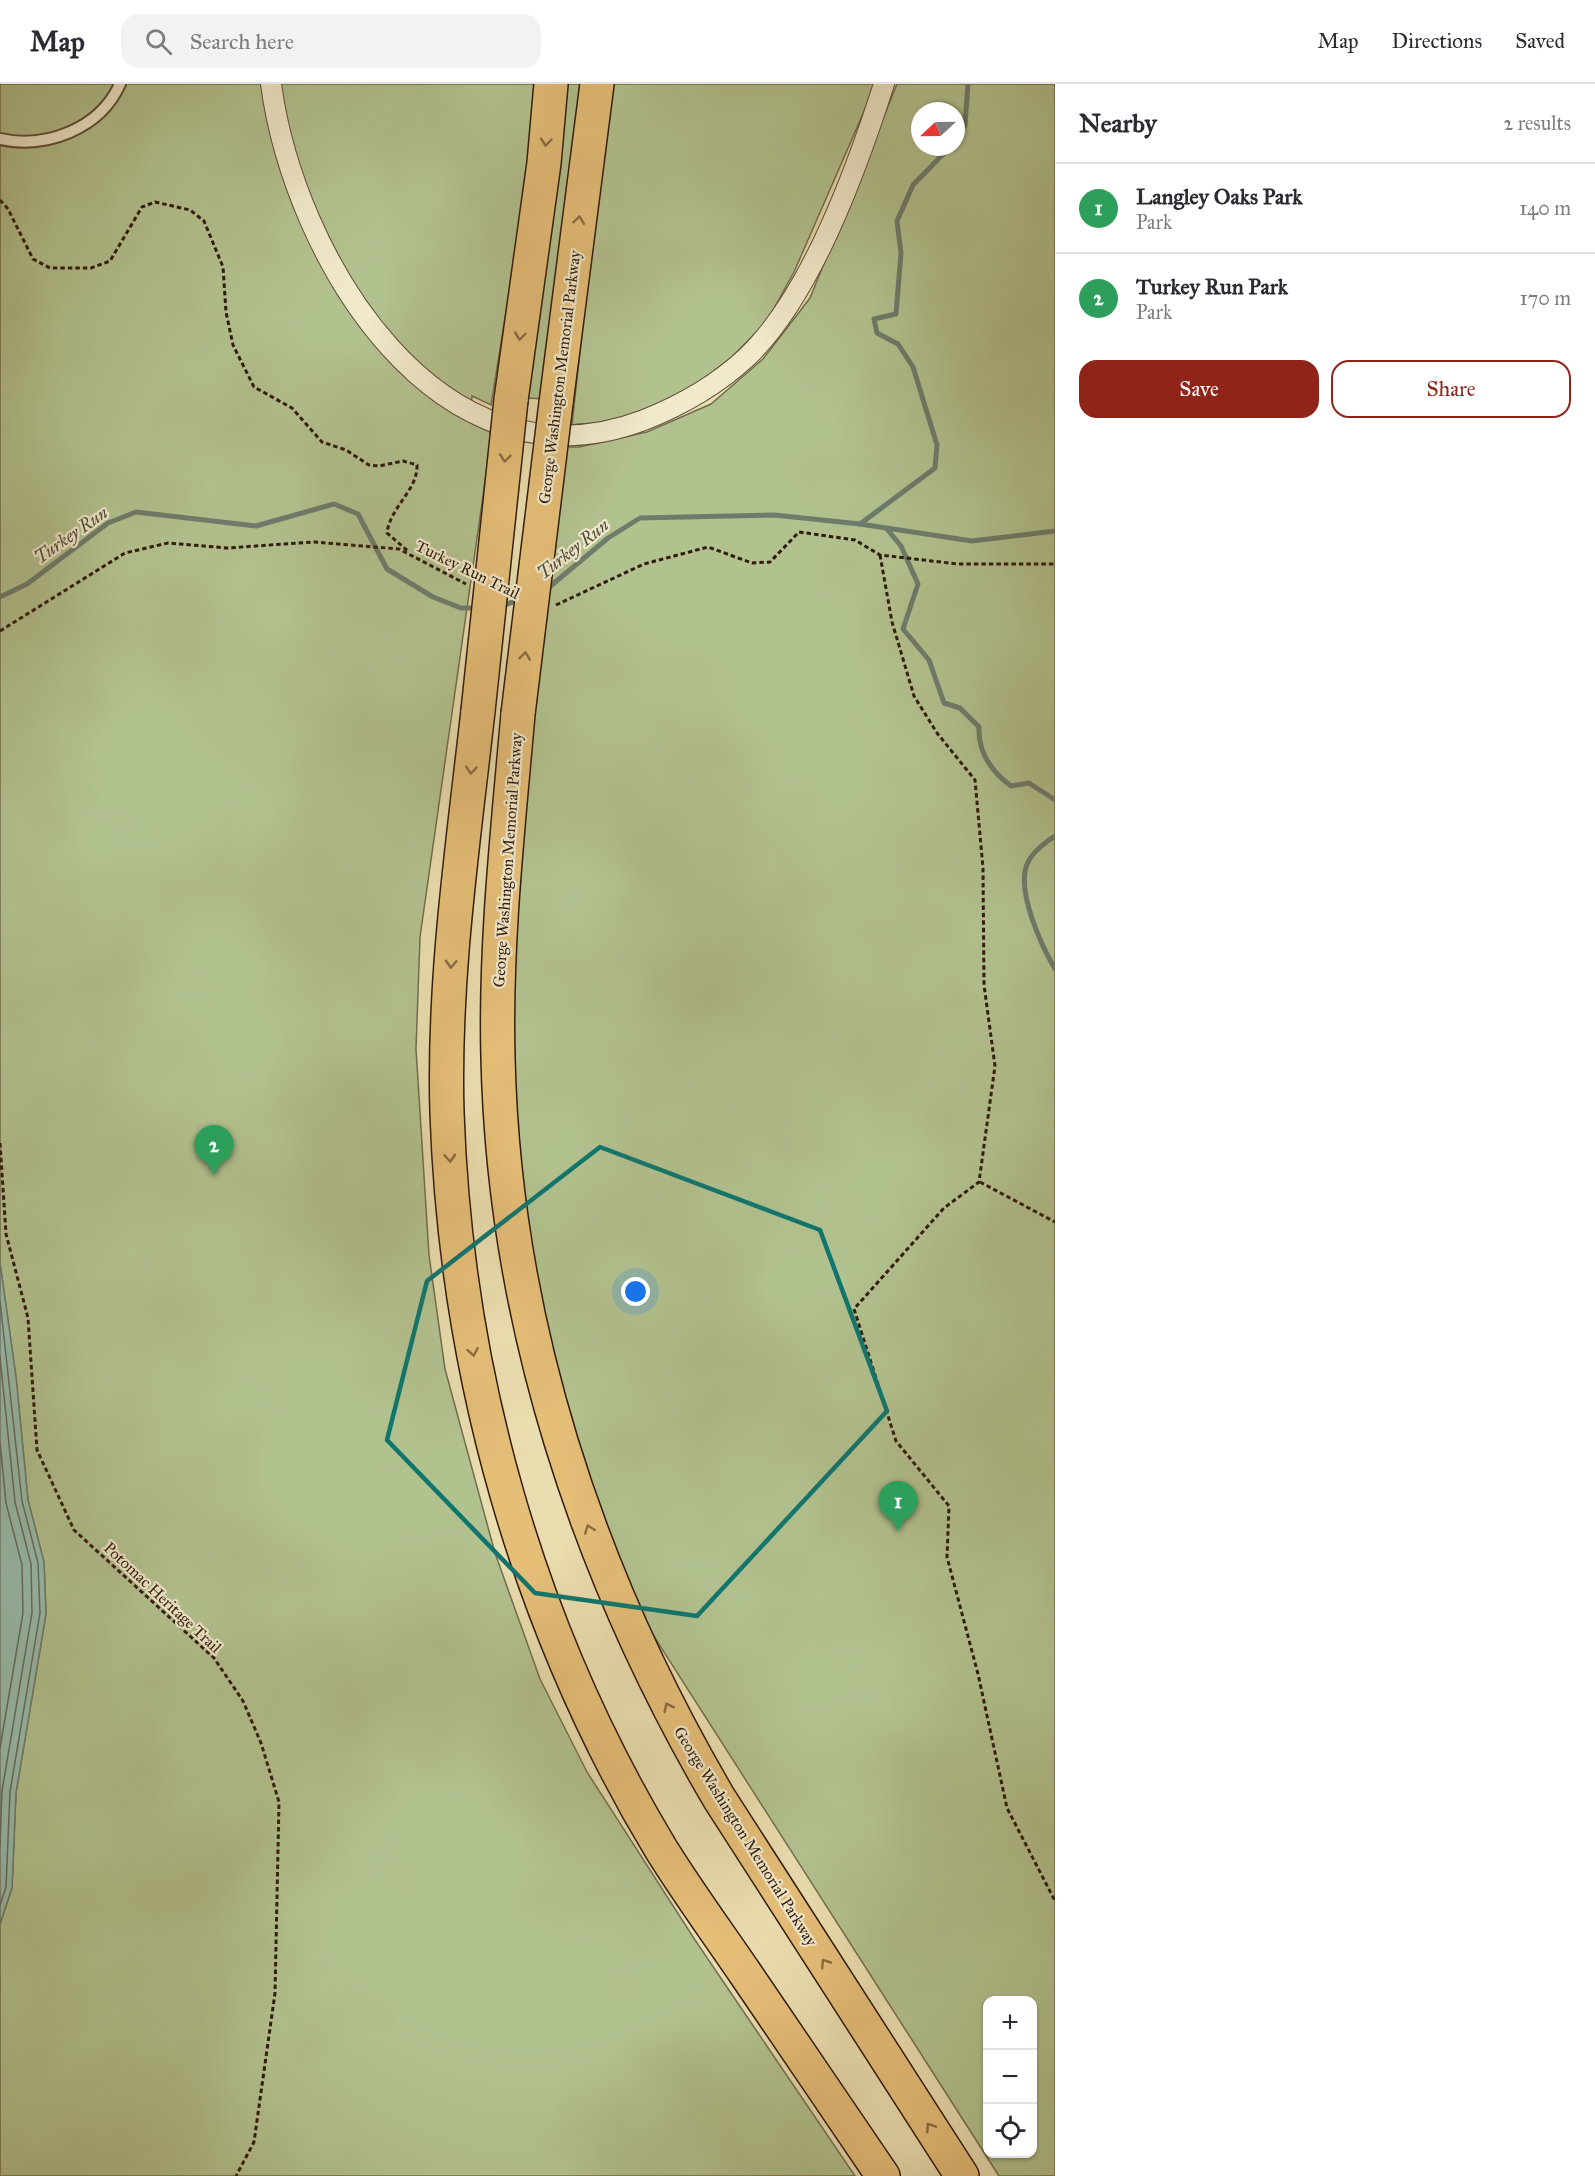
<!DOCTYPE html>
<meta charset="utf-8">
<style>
body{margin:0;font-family:"IM FELL Great Primer",serif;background:#f2f2f3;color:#2b2b33}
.controls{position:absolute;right:18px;bottom:18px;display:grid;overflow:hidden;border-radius:12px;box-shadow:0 2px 4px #0004}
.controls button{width:54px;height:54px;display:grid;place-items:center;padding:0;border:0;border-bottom:2px solid #e1e1e2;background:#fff;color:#2b2b33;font:30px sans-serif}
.compass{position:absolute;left:911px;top:18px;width:54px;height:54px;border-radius:50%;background:#fff;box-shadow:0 2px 4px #0004;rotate:248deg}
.you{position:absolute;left:636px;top:1208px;width:21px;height:21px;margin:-15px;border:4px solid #fff;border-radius:50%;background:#1a73e8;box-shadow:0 0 0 9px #1a73e833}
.badge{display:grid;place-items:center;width:39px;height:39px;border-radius:50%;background:#8f2418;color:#fff;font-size:20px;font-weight:700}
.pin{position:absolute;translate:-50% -50px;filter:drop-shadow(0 2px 3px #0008)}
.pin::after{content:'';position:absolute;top:32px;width:21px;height:18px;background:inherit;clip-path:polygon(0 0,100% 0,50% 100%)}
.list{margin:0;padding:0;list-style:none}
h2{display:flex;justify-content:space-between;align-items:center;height:78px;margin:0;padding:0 24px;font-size:26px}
h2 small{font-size:20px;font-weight:400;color:#7c7c81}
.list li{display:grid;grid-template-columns:39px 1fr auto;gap:18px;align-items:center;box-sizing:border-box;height:90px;padding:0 24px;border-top:2px solid #e1e1e2}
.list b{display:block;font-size:22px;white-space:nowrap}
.list p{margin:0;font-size:20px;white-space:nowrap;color:#7c7c81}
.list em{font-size:20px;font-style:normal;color:#7c7c81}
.actions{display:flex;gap:12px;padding:18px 24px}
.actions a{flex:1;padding:14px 0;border:2px solid #8f2418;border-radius:18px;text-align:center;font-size:21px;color:#8f2418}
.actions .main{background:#8f2418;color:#fff}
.icon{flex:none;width:33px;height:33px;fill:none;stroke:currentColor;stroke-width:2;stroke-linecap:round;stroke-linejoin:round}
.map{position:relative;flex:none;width:1055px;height:2092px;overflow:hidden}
header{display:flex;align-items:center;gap:36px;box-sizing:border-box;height:84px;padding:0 30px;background:#fff;border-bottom:2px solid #e1e1e2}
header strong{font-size:28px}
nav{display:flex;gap:33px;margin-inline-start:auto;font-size:21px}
.search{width:420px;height:54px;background:#f2f2f3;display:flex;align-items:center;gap:15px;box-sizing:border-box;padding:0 21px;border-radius:18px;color:#7c7c81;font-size:22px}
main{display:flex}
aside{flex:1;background:#fff}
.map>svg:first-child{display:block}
.green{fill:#b2c28f;stroke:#716e4e;stroke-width:1.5;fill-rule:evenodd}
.water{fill:#98bcac;stroke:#6e7c6c;stroke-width:1.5}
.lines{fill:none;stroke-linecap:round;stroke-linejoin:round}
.shore{stroke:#646c5c;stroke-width:1.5}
.stream{stroke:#6e7c6c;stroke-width:5}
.service-casing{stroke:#5e4c35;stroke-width:14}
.minor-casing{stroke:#5e4c35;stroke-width:22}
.motorway-casing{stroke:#301b0c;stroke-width:36}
.path{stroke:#301b0c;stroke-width:3;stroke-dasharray:4.5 3;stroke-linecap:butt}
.service{stroke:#f1e9cb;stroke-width:10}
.minor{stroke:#f1e9cb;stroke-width:20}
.motorway{stroke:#e5be78;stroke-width:33}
.motorway-bridge-casing{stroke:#301b0c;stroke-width:36;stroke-linecap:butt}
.motorway-bridge{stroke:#e5be78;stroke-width:33}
.oneway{stroke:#8a6c42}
.marked{fill:none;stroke:#0f766e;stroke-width:4.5;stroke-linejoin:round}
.labels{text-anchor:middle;stroke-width:4.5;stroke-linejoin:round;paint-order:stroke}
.street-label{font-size:16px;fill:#301b0c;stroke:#f1e9cb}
.water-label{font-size:18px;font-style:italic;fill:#4f4b3c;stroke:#f1e9cb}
</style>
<header>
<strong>Map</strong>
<div class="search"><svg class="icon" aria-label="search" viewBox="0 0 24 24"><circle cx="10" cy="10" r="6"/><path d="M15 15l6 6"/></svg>Search here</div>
<nav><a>Map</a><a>Directions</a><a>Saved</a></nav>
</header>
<main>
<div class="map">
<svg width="1055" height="2092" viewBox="0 0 1055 2092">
<rect width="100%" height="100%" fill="#eaddaf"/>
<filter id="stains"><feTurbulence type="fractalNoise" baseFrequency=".00333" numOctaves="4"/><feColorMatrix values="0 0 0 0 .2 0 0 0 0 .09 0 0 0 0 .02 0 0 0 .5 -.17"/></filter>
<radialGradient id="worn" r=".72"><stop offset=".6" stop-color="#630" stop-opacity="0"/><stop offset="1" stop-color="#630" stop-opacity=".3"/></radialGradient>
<g class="green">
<path d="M0 0H535L528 92 491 321 472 312 470 338 492 349 420 853 416 965 429 1171 445 1285 495 1469 540 1595 587 1688 695 1856 855 2092H0V1840L12 1804 16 1709 46 1530 44 1478 28 1416 16 1293 0 1179Z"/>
<path d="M561 0H588L547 315 527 314Z"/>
<path d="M609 0H876L794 188 767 237 733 272 697 300 645 329 605 338 572 341Z"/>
<path d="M897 0H1055V2092H999L646 1540 610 1464 558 1309 517 1114 507 977 529 666 565 363H579L647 348 711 320 763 275 810 214ZM920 27H956V63H920ZM987 1916H1032V2070H987Z"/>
</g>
<path class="water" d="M0 1179 16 1293 28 1416 44 1478 46 1530 16 1709 12 1804 0 1840Z"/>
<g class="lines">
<g class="shore">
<path d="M0 1217 22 1417 38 1479 40 1529 10 1708 6 1803 0 1821"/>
<path d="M0 1273 15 1418 31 1480 32 1529 2 1707 0 1762"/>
<path d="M0 1358 6 1419 22 1481 23 1529 0 1664"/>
</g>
<g class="stream">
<path d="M956 54 965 41 968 0"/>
<path d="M860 440 935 384 937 361 913 283 898 260 877 249 874 235 896 230 901 169 897 137 913 101 950 63"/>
<path d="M887 445 901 462 918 500 903 545 929 576 944 619 960 624 979 643C978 668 992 688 1011 702L1029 699 1055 716"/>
<path d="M547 505 608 454 640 434 774 431 860 440 972 457 1055 447"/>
<path d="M0 513 27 500 108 439 136 428 256 442 334 420 358 430 387 485 433 513 461 524H478"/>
<path d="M499 523 521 515"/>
<path d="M1055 752C1044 759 1030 770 1026 783 1018 810 1041 861 1055 885"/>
</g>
<defs>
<path id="service" d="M0 55C46 65 100 45 120 0"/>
<path id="minor" d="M271 0C294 172 438 415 644 336 682 321 717 301 747 273 811 212 857 84 884 0"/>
<g id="motorway">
<path d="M511 316 544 79 551 0"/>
<path d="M556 319 597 0"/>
<path d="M478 627C463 761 443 895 447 1029 456 1288 527 1543 661 1765 687 1807 717 1848 745 1889 791 1957 837 2024 883 2092"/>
<path d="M518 630C508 745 495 859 498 974 504 1237 587 1489 719 1714L962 2092"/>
</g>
</defs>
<use href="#service" class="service-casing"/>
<use href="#minor" class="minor-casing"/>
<use href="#motorway" class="motorway-casing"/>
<g class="path">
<path d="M0 116 8 125 33 175 50 184H91L110 177 142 123 155 118 190 126 204 137 223 183 226 228 233 261 254 303 292 324 322 358 346 366 369 381 379 382 403 377 417 381C418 406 390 423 387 449L409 468"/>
<path d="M880 471 892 538 914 612 937 649 975 696 983 784 984 901 995 982 979 1098 944 1124 854 1225 896 1357 949 1422 947 1473 978 1590 1007 1724 1055 1817"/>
<path d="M556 521 644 480 708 463 752 479 770 478 799 448 855 456 880 471 958 480H1055"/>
<path d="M0 547 125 469 168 459 227 464 314 458 399 465 466 500"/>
<path d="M0 1059 6 1150 28 1234 37 1366 74 1446 214 1574 243 1617 261 1659 279 1718 275 1909 254 2058 236 2092"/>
<path d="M980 1098 1055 1138"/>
</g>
<use href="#service" class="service"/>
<use href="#minor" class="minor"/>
<use href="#motorway" class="motorway"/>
<defs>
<g id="motorway-bridge">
<path d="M478 627 511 316"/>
<path d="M518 630 556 319"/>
</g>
</defs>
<use href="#motorway-bridge" class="motorway-bridge-casing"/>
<use href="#motorway-bridge" class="motorway-bridge"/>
</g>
<defs><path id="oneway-chevron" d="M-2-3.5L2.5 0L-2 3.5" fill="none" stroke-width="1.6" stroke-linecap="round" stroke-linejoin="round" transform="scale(1.5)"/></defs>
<g class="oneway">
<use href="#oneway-chevron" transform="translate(546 58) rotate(95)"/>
<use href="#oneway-chevron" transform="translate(579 136) rotate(-83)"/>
<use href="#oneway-chevron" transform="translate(520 252) rotate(98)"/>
<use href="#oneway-chevron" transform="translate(505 374) rotate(96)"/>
<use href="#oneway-chevron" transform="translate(525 572) rotate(-83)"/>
<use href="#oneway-chevron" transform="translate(471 686) rotate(96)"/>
<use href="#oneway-chevron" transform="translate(451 880) rotate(93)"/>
<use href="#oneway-chevron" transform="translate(450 1074) rotate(87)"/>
<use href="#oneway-chevron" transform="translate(473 1268) rotate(80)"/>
<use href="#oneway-chevron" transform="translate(589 1445) rotate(-111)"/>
<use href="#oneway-chevron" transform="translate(668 1623) rotate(-117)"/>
<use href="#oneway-chevron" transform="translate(825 1879) rotate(-123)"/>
<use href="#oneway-chevron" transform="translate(930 2043) rotate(-123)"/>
</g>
<path class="marked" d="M600 1063 820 1146 887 1327 697 1532 535 1509 387 1356 427 1197Z"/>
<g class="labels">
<g class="street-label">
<text transform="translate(559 293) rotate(-83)" y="6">George Washington Memorial Parkway</text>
<text transform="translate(468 485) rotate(26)" y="6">Turkey Run Trail</text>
<text transform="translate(507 776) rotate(-86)" y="6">George Washington Memorial Parkway</text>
<text transform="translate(163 1513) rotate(43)" y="6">Potomac Heritage Trail</text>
<text transform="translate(746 1752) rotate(58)" y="6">George Washington Memorial Parkway</text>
</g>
<g class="water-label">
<text transform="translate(71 451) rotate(-35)" y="6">Turkey Run</text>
<text transform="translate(573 465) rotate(-38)" y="6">Turkey Run</text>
</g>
</g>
<rect width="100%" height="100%" filter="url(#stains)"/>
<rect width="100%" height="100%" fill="url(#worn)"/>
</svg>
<div class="controls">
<button>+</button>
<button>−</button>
<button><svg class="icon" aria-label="locate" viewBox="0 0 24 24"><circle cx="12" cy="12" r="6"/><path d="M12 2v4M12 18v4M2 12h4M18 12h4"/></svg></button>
</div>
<svg class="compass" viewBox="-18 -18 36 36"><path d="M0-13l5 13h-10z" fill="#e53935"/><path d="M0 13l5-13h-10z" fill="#7c7c81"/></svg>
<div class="you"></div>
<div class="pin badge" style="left:898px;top:1447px;background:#2e9e5b">1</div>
<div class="pin badge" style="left:214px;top:1091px;background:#2e9e5b">2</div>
</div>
<aside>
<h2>Nearby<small>2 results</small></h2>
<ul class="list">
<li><span class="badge" style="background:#2e9e5b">1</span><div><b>Langley Oaks Park</b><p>Park</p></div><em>140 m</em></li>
<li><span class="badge" style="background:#2e9e5b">2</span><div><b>Turkey Run Park</b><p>Park</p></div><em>170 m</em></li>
</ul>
<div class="actions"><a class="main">Save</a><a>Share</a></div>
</aside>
</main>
